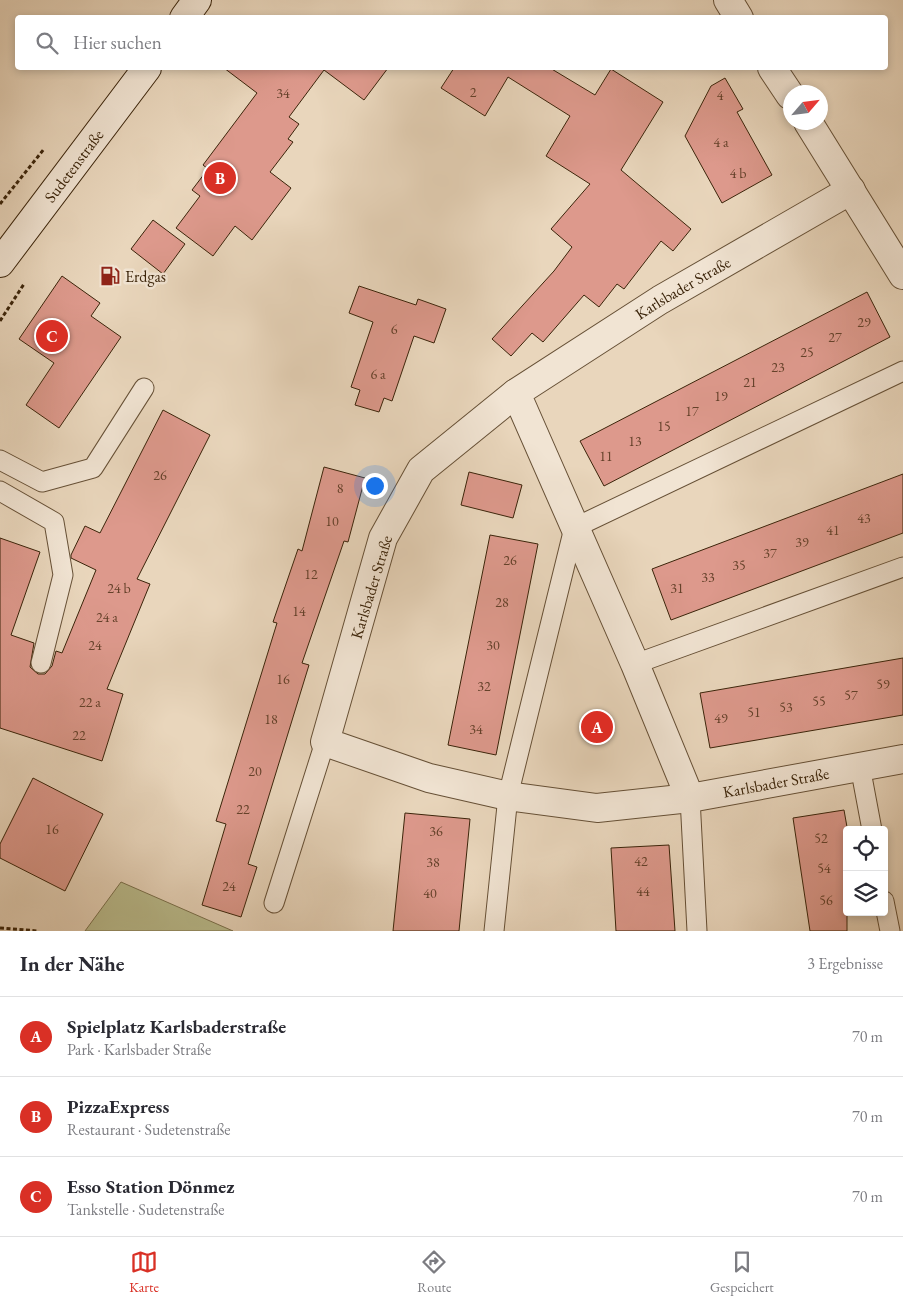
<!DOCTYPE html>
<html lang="de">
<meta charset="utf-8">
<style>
body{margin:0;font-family:"EB Garamond",serif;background:#f7f7f7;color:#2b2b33}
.controls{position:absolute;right:15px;bottom:15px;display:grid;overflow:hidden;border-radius:5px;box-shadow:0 2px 8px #0003}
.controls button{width:45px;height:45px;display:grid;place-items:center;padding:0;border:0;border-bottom:1px solid #e1e1e2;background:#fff;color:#2b2b33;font:25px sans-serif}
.compass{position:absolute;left:783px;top:85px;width:45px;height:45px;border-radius:50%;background:#fff;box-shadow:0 2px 8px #0003;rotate:62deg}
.you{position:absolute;left:374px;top:485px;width:18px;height:18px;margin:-12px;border:4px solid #fff;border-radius:50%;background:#1a73e8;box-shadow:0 0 0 8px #1a73e833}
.badge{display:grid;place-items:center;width:32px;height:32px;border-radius:50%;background:#d93025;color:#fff;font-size:16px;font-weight:700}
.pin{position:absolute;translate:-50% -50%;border:2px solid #fff;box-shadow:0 1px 5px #0006}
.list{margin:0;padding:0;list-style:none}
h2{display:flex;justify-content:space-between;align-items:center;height:65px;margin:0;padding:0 20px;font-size:21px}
h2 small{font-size:16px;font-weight:400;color:#7c7c81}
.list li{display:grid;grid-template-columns:32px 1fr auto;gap:15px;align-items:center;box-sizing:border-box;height:80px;padding:0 20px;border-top:1px solid #e1e1e2}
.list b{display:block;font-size:19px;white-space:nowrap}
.list p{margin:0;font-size:16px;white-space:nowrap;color:#7c7c81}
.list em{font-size:16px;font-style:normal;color:#7c7c81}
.icon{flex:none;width:28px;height:28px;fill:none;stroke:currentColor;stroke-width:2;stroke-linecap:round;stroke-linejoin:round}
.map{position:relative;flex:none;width:903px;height:931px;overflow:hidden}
.search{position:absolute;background:#fff;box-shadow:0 2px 8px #0003;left:15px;right:15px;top:15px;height:55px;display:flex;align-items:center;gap:12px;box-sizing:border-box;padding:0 18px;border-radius:5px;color:#7c7c81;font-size:19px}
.sheet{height:305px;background:#fff}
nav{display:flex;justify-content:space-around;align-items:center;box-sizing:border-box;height:70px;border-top:1px solid #e1e1e2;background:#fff;font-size:14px;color:#7c7c81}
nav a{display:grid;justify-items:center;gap:2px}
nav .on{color:#d93025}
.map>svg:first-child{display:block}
.green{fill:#babd8e;stroke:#7a704c}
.building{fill:#dd998c;stroke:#3b240a}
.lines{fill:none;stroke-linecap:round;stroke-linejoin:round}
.lane-casing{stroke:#665036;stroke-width:21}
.street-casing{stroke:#665036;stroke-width:30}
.secondary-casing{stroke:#3b240a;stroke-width:30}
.path{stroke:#3b240a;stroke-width:3;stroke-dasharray:4 2.5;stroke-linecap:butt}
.lane{stroke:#f1e4d3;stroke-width:19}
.street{stroke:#f1e4d3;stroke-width:28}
.secondary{stroke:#f1e4d3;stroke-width:28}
.labels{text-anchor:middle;stroke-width:5;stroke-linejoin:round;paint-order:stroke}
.number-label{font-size:14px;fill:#64412a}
.street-label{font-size:16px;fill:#3b240a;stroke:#f1e4d3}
.poi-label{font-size:16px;fill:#3b240a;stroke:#f1e4d3;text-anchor:start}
</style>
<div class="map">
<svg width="903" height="931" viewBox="0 0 903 931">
<rect width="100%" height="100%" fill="#e9d6bc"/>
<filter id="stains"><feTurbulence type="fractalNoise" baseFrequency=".004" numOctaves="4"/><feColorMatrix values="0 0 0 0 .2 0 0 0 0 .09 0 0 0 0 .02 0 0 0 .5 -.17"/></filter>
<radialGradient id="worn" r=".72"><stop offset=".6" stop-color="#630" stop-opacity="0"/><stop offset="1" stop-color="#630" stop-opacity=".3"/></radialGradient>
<path class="green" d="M121 882 233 931H85Z"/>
<g class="building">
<path d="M224 68H388L364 100 324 70 289 117 299 124 288 139 293 142 270 172 291 188 252 240 235 226 213 256 176 228 200 196 192 190 208 169 203 165 257 93Z"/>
<path d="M454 68H550L595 95 611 69 663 102 621 170 691 229 673 251 661 241 624 289 617 284 599 307 584 295 543 342 532 333 511 356 492 339 554 271 572 247 551 229 590 184 546 156 570 116 508 77 485 116 441 88Z"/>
<path d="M725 78 743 109 737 112 772 175 722 203 685 136 711 86Z"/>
<path d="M153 220 185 244 163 274 131 249Z"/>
<path d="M62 276 100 303 91 316 121 337 59 428 26 405 54 363 19 339Z"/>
<path d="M359 286 416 305 418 299 446 309 434 343 414 336 392 401 384 398 379 412 355 405 360 390 351 387 373 322 349 313Z"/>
<path d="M867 292 890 337 604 486 580 441Z"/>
<path d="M163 410 210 435 137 579 150 584 107 689 123 694 102 761 0 728V538L40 552 11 635 34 643 30 667 38 674H45L52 666 56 651 62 653 96 570 71 558V555L85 526 100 533Z"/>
<path d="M324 467 365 478 348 542 344 541 302 663 309 665 248 864 257 867 241 917 202 905 226 824 216 821 277 623 273 622 298 549 302 551Z"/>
<path d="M469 472 522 485 513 518 461 505Z"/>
<path d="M903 474V533L671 620 652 569Z"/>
<path d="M490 535 538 544 496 755 448 745Z"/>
<path d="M903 658V715L710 748 700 693Z"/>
<path d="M33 778 103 814 65 891 0 858V844Z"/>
<path d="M844 810 847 827V931H810L793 818Z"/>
<path d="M405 813 470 819 459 931H393Z"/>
<path d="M669 845 675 931H616L611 848Z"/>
</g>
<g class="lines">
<defs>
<g id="lane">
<path d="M0 460 42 482 93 468 144 388"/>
<path d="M0 491 54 522 63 575 41 663"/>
<path d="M635 664 903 567"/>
<path d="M860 766 872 830"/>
<path d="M690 798 697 931"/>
<path d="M884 901 890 931"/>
<path d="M274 903 325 742"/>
<path d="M494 931 508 796 574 528 903 371"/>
</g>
<g id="street">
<path d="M728 0 739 18"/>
<path d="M772 68 790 95"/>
<path d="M808 122 903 275"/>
<path id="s1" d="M516 393 421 470 383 538 325 742 429 778 508 796 597 808 690 798 903 759"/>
<path id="s2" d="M690 798 635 664 516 393 660 300 851 190"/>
</g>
<g id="secondary">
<path d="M184 18 197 0"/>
<path id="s3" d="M0 263 147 68"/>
</g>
</defs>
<use href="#lane" class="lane-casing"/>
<use href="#street" class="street-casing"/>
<use href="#secondary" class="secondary-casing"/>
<g class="path">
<path d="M0 204 44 149"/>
<path d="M0 321 24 284"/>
<path d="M0 928 38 931"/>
</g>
<use href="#lane" class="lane"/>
<use href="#street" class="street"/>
<use href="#secondary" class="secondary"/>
</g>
<defs>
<symbol id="fuel-bare" viewBox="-9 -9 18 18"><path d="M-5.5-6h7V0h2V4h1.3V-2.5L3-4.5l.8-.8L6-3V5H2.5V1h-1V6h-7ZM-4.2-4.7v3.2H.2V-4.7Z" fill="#8f2418" stroke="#f1e4d3" stroke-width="2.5" paint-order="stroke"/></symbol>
</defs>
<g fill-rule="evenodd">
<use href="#fuel-bare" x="96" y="262" width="28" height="28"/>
</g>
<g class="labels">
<g class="number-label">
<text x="473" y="97">2</text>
<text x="283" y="98">34</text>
<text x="720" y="100">4</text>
<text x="721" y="147">4 a</text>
<text x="738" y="178">4 b</text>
<text x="864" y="327">29</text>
<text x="394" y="334">6</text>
<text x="835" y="342">27</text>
<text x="807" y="357">25</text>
<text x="778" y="372">23</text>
<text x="378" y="379">6 a</text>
<text x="750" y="387">21</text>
<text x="721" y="401">19</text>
<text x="692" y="416">17</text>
<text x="664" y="431">15</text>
<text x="635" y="446">13</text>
<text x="606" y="461">11</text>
<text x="160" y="480">26</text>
<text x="340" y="493">8</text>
<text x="864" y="523">43</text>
<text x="332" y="526">10</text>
<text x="833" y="535">41</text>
<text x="802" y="547">39</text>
<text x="770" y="558">37</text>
<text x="510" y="565">26</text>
<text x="739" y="570">35</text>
<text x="311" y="579">12</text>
<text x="708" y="582">33</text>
<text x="119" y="593">24 b</text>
<text x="677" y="593">31</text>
<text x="502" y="607">28</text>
<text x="299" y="616">14</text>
<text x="107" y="622">24 a</text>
<text x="95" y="650">24</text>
<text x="493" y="650">30</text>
<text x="283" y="684">16</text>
<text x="883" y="689">59</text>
<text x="484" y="691">32</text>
<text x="851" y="700">57</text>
<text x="819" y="706">55</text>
<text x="90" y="707">22 a</text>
<text x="786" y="712">53</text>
<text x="754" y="717">51</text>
<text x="721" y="723">49</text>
<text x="271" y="724">18</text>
<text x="476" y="734">34</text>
<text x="79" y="740">22</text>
<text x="255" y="776">20</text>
<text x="243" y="814">22</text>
<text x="52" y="834">16</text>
<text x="436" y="836">36</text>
<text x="821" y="843">52</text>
<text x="641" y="866">42</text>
<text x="433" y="867">38</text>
<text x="824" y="873">54</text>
<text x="229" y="891">24</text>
<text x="643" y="896">44</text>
<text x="430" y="898">40</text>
<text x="826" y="905">56</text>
</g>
<g class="street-label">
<text dy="6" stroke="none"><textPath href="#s3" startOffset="122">Sudetenstraße</textPath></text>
<text dy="6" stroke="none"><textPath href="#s2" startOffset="638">Karlsbader Straße</textPath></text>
<text transform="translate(371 587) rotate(-73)" y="6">Karlsbader Straße</text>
<text dy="6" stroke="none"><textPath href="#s1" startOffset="874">Karlsbader Straße</textPath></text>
</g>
<g class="poi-label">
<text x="125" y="282">Erdgas</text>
</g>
</g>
<rect width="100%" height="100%" filter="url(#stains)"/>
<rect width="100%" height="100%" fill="url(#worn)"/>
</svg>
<div class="controls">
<button><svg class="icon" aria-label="locate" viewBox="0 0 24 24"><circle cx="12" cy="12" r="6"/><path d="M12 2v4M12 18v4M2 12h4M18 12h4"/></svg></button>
<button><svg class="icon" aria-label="layers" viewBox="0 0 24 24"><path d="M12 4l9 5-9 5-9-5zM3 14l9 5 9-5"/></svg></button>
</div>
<svg class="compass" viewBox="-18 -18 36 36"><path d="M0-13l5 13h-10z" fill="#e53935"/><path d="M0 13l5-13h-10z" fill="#7c7c81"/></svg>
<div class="you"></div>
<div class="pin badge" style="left:597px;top:727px">A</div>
<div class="pin badge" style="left:220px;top:178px">B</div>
<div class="pin badge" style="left:52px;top:336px">C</div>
<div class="search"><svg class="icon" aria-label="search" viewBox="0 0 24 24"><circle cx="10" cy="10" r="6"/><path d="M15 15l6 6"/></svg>Hier suchen</div>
</div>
<section class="sheet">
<h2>In der Nähe<small>3 Ergebnisse</small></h2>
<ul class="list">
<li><span class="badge">A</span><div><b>Spielplatz Karlsbaderstraße</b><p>Park · Karlsbader Straße</p></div><em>70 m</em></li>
<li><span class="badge">B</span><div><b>PizzaExpress</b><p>Restaurant · Sudetenstraße</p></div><em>70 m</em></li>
<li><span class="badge">C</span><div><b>Esso Station Dönmez</b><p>Tankstelle · Sudetenstraße</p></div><em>70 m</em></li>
</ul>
</section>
<nav>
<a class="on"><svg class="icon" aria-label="map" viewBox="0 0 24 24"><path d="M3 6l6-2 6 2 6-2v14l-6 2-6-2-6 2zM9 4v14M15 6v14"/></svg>Karte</a>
<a><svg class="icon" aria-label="directions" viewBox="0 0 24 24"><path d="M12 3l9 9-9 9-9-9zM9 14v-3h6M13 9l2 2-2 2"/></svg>Route</a>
<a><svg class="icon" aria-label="saved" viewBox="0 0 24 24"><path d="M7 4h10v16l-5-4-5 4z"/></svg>Gespeichert</a>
</nav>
